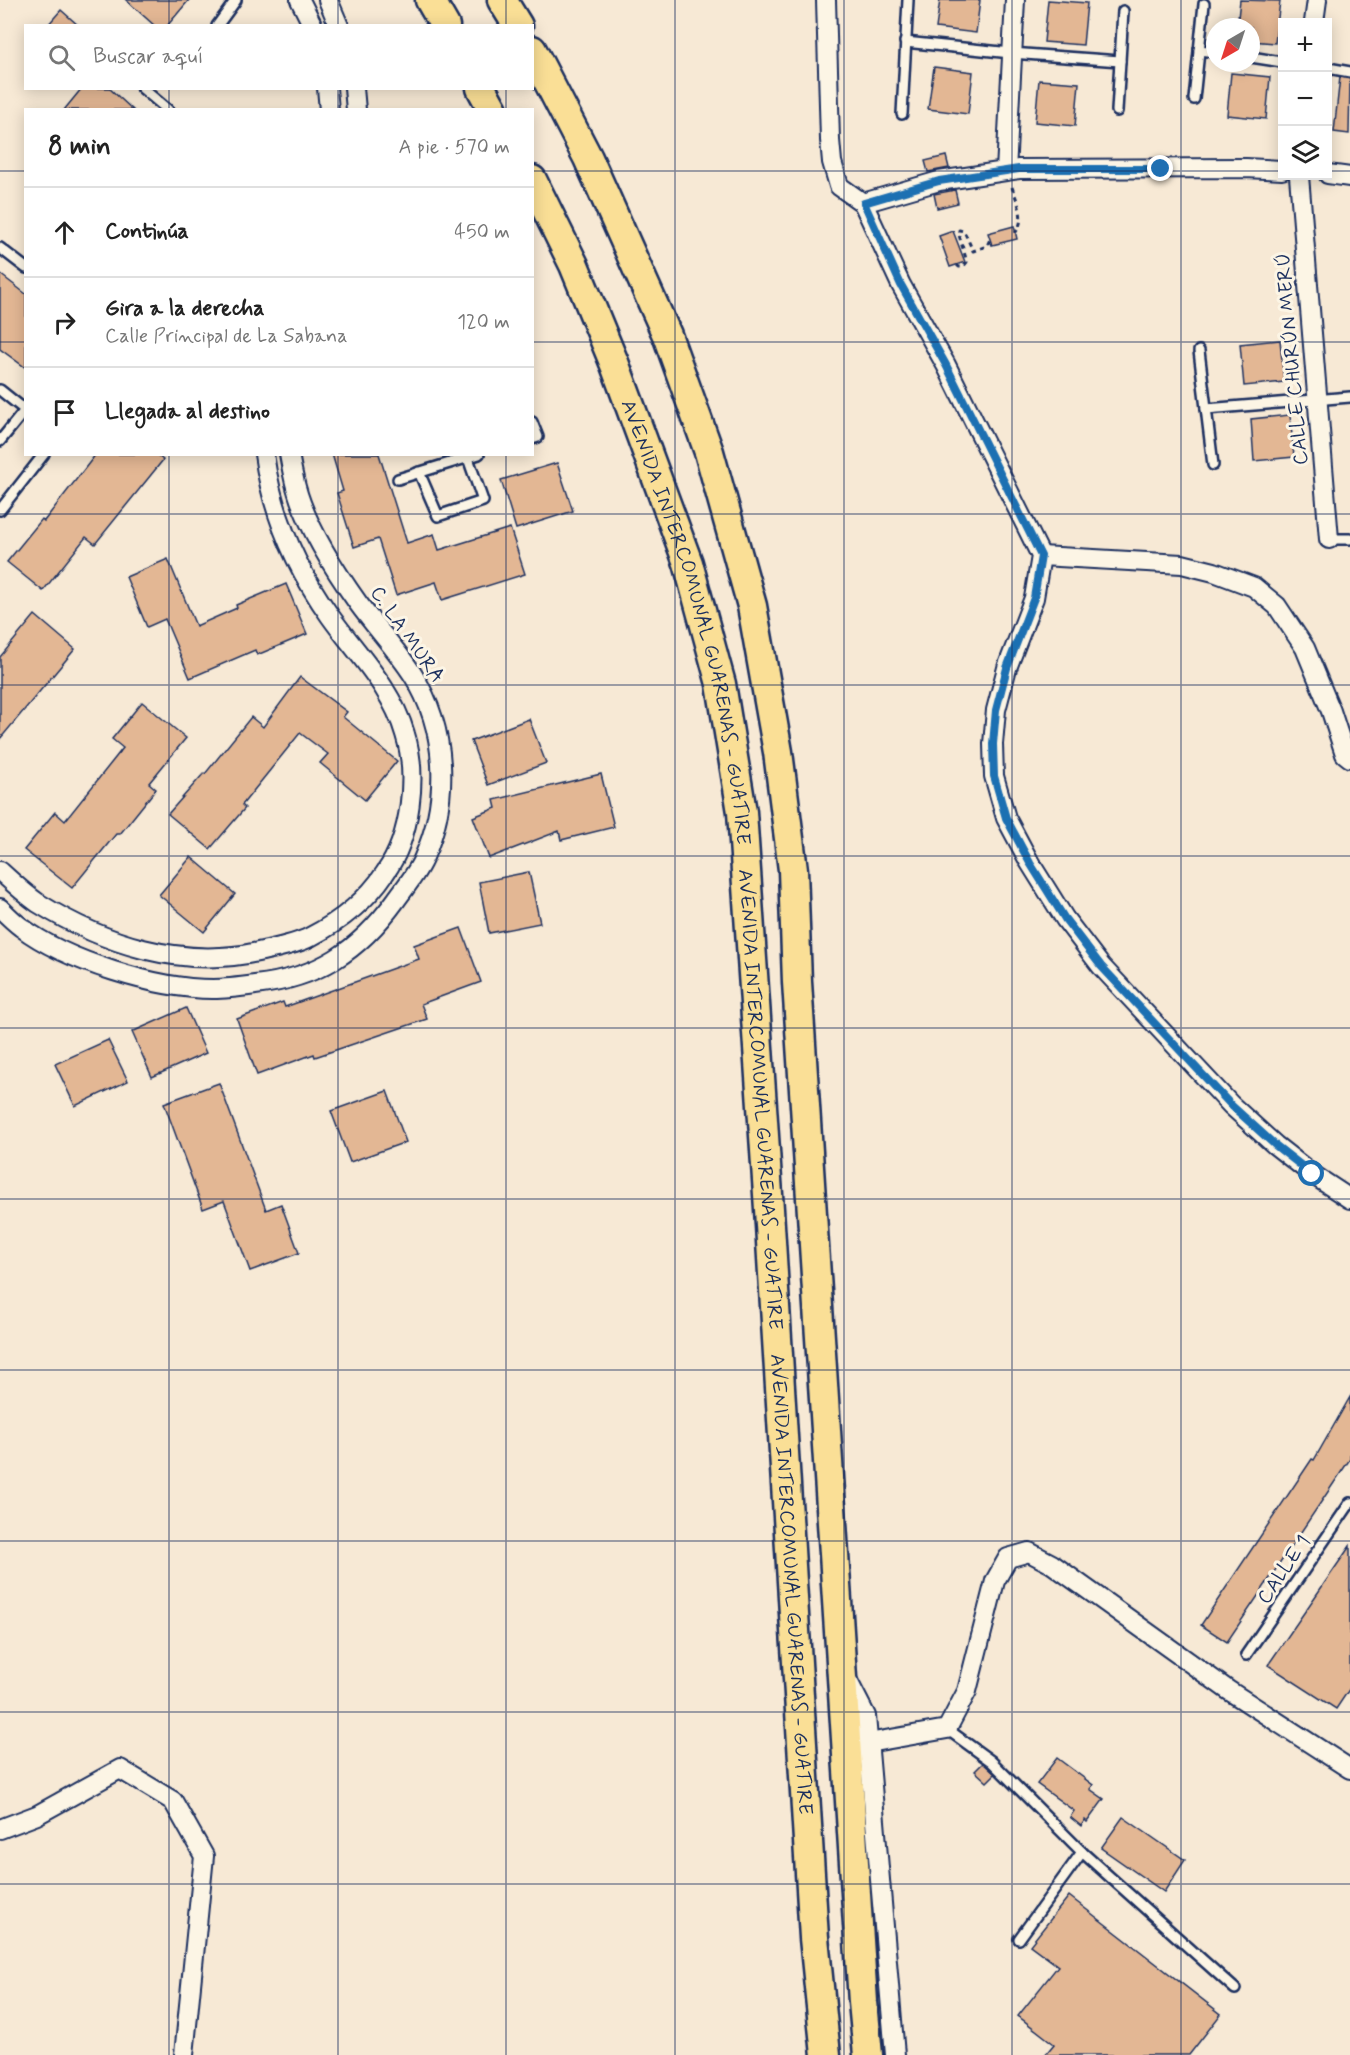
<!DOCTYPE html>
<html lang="es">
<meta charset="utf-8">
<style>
body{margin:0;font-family:Mynerve,sans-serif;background:#f2f2f2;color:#222}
.controls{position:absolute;right:18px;top:18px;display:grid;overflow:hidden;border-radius:0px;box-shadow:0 3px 15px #0003}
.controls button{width:54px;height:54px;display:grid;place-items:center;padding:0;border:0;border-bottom:2px solid #e0e0e0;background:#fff;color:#222;font:30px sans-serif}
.compass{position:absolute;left:1206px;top:18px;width:54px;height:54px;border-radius:50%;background:#fff;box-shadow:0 3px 15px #0003;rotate:219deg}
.stop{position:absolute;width:18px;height:18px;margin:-14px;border:4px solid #1f6fb2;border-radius:50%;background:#fff}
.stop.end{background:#1f6fb2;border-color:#fff;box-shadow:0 2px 6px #0008}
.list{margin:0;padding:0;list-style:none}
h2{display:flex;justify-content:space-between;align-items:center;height:78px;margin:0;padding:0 24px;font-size:26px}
h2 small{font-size:20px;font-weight:400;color:#767676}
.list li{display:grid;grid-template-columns:39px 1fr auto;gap:18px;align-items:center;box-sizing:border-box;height:90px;padding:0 24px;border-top:2px solid #e0e0e0}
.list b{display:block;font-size:22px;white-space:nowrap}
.list p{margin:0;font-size:20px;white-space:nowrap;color:#767676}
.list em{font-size:20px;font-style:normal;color:#767676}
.icon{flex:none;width:33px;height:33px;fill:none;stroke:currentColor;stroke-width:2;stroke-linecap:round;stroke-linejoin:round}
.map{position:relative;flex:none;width:1350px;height:2055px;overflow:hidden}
.search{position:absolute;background:#fff;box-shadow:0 3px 15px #0003;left:24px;top:24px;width:510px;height:66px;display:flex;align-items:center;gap:15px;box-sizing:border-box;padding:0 21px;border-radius:0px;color:#767676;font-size:22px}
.panel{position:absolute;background:#fff;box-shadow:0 3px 15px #0003;left:24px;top:108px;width:510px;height:348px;border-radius:0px}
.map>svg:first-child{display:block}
.building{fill:#e3b794;stroke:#1b2f5e;stroke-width:1.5}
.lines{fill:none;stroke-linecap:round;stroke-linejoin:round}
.service-casing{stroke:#1b2f5e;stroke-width:14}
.minor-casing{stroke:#1b2f5e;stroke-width:22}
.trunk-casing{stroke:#1b2f5e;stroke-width:33}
.path{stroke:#1b2f5e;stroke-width:3;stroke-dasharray:4.5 4.5;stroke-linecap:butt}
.service{stroke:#fcf5e5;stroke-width:9}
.minor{stroke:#fcf5e5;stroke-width:18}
.trunk{stroke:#fadf96;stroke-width:28}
.route{stroke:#1f6fb2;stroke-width:8}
.grid{fill:none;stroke:#1b2f5e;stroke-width:1.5;stroke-opacity:0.55}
.labels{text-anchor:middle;stroke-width:6;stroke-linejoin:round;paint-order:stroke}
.street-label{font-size:20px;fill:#1b2f5e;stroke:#fcf5e5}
</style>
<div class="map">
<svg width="1350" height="2055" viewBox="0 0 1350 2055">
<rect width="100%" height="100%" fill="#f7e9d5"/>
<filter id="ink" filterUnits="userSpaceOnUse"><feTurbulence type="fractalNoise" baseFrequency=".0167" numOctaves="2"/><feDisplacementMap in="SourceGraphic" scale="12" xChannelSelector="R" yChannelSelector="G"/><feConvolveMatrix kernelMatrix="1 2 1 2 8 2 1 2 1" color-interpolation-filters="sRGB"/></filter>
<g filter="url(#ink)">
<g class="building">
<path d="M126 0H189L167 26H155Z"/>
<path d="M940 0H980L976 33 936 28Z"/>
<path d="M1048 0 1087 3 1083 45 1044 42Z"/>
<path d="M1240 0 1280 1 1275 43 1251 41V27H1237Z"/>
<path d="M61 10 79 26H47Z"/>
<path d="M934 67 973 72 968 114 928 109Z"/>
<path d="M1231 73 1270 77 1266 119 1227 115Z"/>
<path d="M1340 77 1350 79 1349 134 1334 132Z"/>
<path d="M1039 80 1079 83 1075 126 1035 122Z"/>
<path d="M82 88H109L133 110H64Z"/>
<path d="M946 156 949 168 928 172 925 161Z"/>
<path d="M955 190 958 203 937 208 934 194Z"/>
<path d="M1014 226 1017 239 992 245 988 233Z"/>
<path d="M953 231 965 262 950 267 939 236Z"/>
<path d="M0 274 26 294V368L0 349Z"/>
<path d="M1280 340 1284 382 1244 386 1240 344Z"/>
<path d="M1290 415 1294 457 1254 461 1251 419Z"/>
<path d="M96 454H156L163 460 95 544 86 537 43 591 7 562 42 519 44 521Z"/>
<path d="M332 454H379L407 543 434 534 439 550 510 528 525 574 442 600 436 582 396 595 378 539 354 547 337 493 343 491Z"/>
<path d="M557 463 573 511 516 529 501 480Z"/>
<path d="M168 559 196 626 237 608 236 605 286 584 307 634 257 655 255 650 190 678 165 619 147 627 126 577Z"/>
<path d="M35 615 75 649 0 739V657Z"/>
<path d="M300 677 347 712 343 717 397 761 365 800 320 763 328 754 300 733 242 805 245 808 210 849 168 814 204 773 205 774 251 717 263 727Z"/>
<path d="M142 702 186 738 149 783 156 789 120 834H116L72 888 24 850 55 812 65 821 123 748 112 739Z"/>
<path d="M529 719 546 763 488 785 471 741Z"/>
<path d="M601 774 614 827 561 840 559 831 489 858 473 817 496 808 494 800Z"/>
<path d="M191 857 235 894 204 932 159 895Z"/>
<path d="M529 872 540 923 489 933 479 882Z"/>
<path d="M461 928 481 982 421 1004 427 1019 315 1057 314 1054 257 1075 237 1019 283 1002 285 1007 419 959 414 945Z"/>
<path d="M186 1008 206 1053 152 1077 132 1032Z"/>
<path d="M108 1040 128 1081 75 1106 55 1064Z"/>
<path d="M219 1083 266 1210 281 1204 299 1253 250 1271 224 1201 203 1209 164 1103Z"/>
<path d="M387 1091 406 1142 350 1162 331 1111Z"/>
<path d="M1350 1397V1459L1227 1642 1201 1625 1312 1459 1314 1460Z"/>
<path d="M1350 1546V1688L1336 1709 1268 1665Z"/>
<path d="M1057 1758 1093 1785 1090 1789 1104 1799 1087 1822 1085 1820 1081 1826 1070 1817 1074 1811 1037 1784Z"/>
<path d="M983 1763 995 1774 987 1782 975 1771Z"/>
<path d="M1123 1817 1185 1860 1164 1892 1101 1848Z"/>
<path d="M1069 1896 1221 2014 1189 2055H1045L1054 2044 1018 2016 1058 1966 1030 1945Z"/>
</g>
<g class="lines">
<defs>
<g id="service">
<path d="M217 26 236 0"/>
<path d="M905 42 1011 53 1120 61"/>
<path d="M1199 50 1215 52"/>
<path d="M1251 57 1282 62"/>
<path d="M1328 68 1350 72"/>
<path d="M142 88 168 110"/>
<path d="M1194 99 1204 4"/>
<path d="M1117 111 1123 11"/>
<path d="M902 114 908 0"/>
<path d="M0 248 26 268"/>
<path d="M1199 351 1213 465"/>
<path d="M0 390 25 410"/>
<path d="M1206 409 1350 397"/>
<path d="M532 422 538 437 532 439"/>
<path d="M0 441 26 409"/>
<path d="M419 472 438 516 483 501 468 458"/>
<path d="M398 479 479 454"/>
<path d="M0 510 44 454"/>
<path d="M1329 539H1350"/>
<path d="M1246 1655 1350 1503"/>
<path d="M947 1729 991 1761 1082 1852 1235 1989"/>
<path d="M1019 1939 1082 1852"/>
</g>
<g id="minor">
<path d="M300 0 313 26"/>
<path d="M328 0 339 26"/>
<path d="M826 0 830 140 832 162 839 186 863 203 901 285 946 365 1041 556 1034 598 1007 668 996 710 993 744 994 776 1006 818 1030 863 1065 919 1101 966 1231 1105 1275 1145 1312 1174 1350 1199"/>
<path d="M1314 22 1317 0"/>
<path d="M327 88 329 110"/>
<path d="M354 88 356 110"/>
<path d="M1006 171 1015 0"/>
<path d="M1328 174 1350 177"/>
<path d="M1299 176 1329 539"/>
<path d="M863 203 939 181 1019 169 1246 168 1282 170"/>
<path d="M1041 556 1182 564 1214 572 1254 587 1277 606 1305 648 1331 711 1345 754 1350 758"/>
<path d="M0 871C12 882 25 894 38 903 104 944 181 969 258 952 275 948 295 945 310 937 339 922 367 900 385 873 411 837 418 775 405 734 392 688 357 654 330 616 296 568 272 513 264 454"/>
<path d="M0 908C7 915 14 922 21 927 66 961 157 989 213 989 227 989 241 987 255 985 318 978 359 951 396 900 406 886 418 872 424 857 450 799 447 729 413 675 397 650 376 628 358 603 336 572 306 525 296 487 293 476 291 465 289 454"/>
<path d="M847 1679 866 1716 895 2055"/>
<path d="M868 1743 947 1729 967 1691 995 1581 1008 1558 1029 1552 1052 1564 1228 1690 1350 1769"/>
<path d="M0 1829 37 1815 120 1769 173 1801 204 1856 184 2055"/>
</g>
<g id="trunk">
<path d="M430 0 445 26"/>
<path d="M502 0 518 26"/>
<path d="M532 50 588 158 667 335 709 452 752 606 778 752 793 870 797 982 863 2002 868 2055"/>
<path d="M481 88 493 110"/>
<path id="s1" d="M532 180 574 265 615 365 688 563 721 684 742 812 769 1209 814 1938 826 2055"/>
</g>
</defs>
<use href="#service" class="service-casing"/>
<use href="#minor" class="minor-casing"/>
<use href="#trunk" class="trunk-casing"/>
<g class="path">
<path d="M1012 187C1017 202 1027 219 1015 233"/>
<path d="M957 265 959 267H963L967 262 959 235V230L964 231 973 251 987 246 990 239"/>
</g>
<use href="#service" class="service"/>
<use href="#minor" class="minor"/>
<use href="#trunk" class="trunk"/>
</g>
</g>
<g class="lines" filter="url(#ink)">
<path class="route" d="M1161 169H1019L939 181 864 203 901 285 946 365 1041 556 1034 598 1007 668 996 710 993 744 994 776 1006 818 1030 863 1065 919 1101 966 1232 1106 1275 1145 1312 1174"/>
</g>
<path class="grid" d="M169 0V26M338 0V26M506 0V26M675 0V2055M844 0V2055M1012 0V2055M1181 0V2055M169 88V110M338 88V110M506 88V110M0 171H26M532 171H1282M1328 171H1350M0 342H26M532 342H1350M169 454V2055M338 454V2055M506 454V2055M0 514H1350M0 685H1350M0 856H1350M0 1028H1350M0 1199H1350M0 1370H1350M0 1541H1350M0 1712H1350M0 1884H1350"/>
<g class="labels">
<g class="street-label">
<text transform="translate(1291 359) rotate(-95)" y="7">CALLE CHURÚN MERÚ</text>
<text dy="7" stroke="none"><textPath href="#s1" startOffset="471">AVENIDA INTERCOMUNAL GUARENAS - GUATIRE</textPath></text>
<text transform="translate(408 634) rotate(55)" y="7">C. LA MURA</text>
<text dy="7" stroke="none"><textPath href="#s1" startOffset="957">AVENIDA INTERCOMUNAL GUARENAS - GUATIRE</textPath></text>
<text transform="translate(1283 1569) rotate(-56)" y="7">CALLE 1</text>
<text dy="7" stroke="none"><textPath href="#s1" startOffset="1443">AVENIDA INTERCOMUNAL GUARENAS - GUATIRE</textPath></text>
</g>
</g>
</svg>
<div class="controls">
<button>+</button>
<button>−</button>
<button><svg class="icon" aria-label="layers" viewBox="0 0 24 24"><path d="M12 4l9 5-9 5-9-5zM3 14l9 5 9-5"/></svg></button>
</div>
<svg class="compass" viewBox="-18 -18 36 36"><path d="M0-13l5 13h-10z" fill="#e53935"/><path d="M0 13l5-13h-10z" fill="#767676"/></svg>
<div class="stop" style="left:1312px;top:1174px"></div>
<div class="stop end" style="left:1161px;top:169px"></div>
<div class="search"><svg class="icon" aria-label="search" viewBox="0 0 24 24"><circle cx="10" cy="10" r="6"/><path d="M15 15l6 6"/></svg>Buscar aquí</div>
<section class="panel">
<h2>8 min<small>A pie · 570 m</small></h2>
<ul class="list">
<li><svg class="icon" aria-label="ahead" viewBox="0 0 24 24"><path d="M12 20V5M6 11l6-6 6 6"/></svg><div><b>Continúa</b></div><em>450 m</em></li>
<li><svg class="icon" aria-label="right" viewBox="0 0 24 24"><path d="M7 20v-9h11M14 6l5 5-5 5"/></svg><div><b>Gira a la derecha</b><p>Calle Principal de La Sabana</p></div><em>120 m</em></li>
<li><svg class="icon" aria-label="arrive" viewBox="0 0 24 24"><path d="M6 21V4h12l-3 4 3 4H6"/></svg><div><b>Llegada al destino</b></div></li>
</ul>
</section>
</div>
